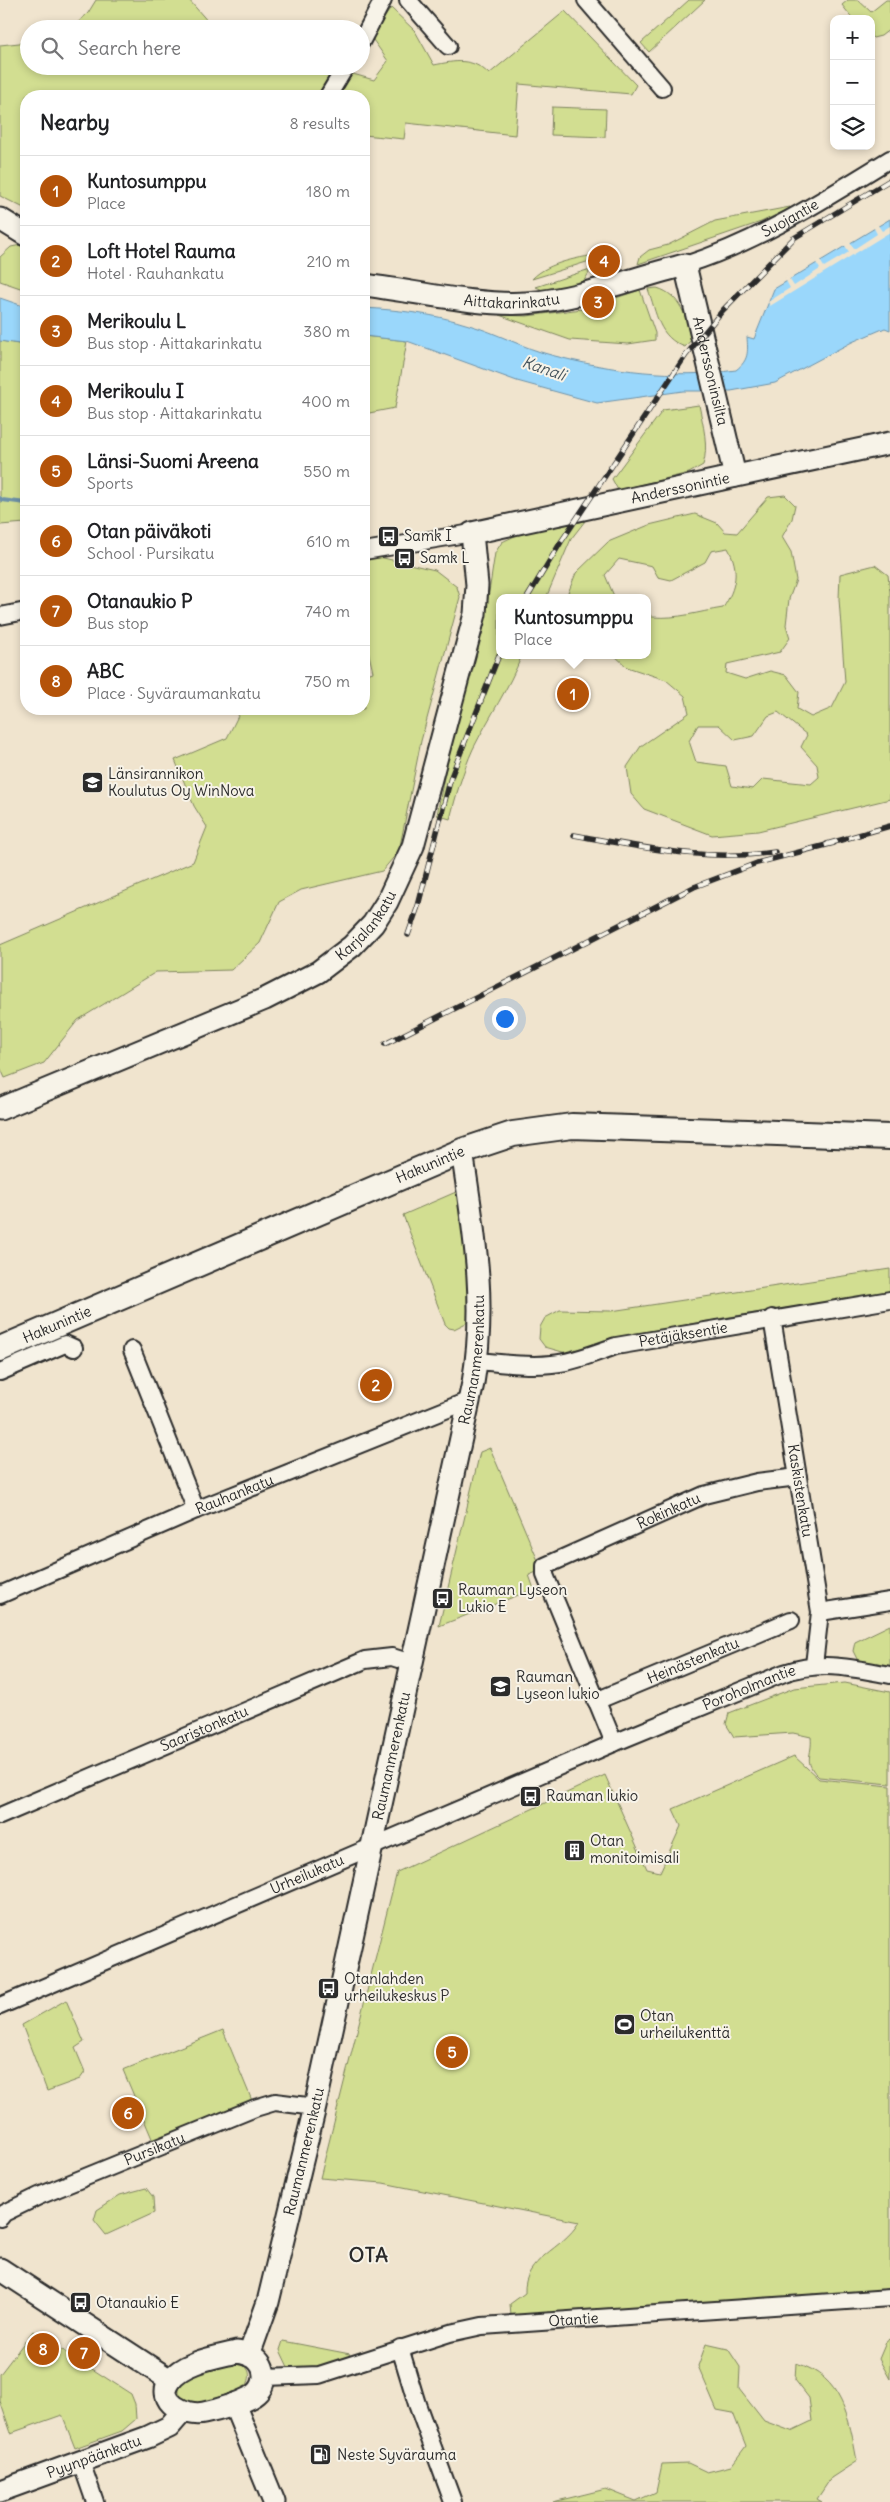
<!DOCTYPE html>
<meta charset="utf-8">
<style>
body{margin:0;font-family:Delius,sans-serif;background:#f6f6f6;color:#202124}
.controls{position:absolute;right:15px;top:15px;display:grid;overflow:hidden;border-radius:10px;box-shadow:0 2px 8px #0003}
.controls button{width:45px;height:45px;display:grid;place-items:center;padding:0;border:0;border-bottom:1px solid #e0e0e0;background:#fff;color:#202124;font:25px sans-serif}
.you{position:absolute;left:504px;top:1018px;width:18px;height:18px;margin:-12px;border:4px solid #fff;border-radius:50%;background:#1a73e8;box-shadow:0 0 0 8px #1a73e833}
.badge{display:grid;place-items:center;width:32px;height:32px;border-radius:50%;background:#b45309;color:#fff;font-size:16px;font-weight:700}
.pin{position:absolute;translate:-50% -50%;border:2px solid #fff;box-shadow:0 1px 5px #0006}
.popup{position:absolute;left:496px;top:594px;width:155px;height:65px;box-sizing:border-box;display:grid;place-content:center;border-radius:10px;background:#fff;filter:drop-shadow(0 1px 4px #0005);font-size:16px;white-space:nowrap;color:#757577}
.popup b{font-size:19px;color:#202124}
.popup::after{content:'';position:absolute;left:50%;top:100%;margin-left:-10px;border:10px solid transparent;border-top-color:#fff}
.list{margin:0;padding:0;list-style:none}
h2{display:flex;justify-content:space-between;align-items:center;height:65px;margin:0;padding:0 20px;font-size:21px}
h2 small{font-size:16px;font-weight:400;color:#757577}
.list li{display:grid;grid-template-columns:32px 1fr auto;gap:15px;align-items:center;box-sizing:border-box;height:70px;padding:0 20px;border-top:1px solid #e0e0e0}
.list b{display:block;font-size:19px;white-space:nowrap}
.list p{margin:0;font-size:16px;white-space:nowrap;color:#757577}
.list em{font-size:16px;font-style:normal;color:#757577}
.icon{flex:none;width:28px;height:28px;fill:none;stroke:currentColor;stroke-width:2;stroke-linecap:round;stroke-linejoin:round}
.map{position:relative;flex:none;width:890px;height:2502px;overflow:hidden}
.search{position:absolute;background:#fff;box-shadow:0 2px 8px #0003;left:20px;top:20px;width:350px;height:55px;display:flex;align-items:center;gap:12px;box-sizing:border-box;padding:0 18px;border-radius:28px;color:#757577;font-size:19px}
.panel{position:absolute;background:#fff;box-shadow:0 2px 8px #0003;left:20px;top:90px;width:350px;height:625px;border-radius:20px}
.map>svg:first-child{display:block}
.green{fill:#d2de91;stroke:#7e845e;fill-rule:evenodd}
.water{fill:#9ad7fb;stroke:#6e92a8}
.pier{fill:#f0e4ce}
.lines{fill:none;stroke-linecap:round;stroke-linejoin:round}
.stream{stroke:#6e92a8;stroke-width:4}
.minor-casing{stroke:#2b2b2b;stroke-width:20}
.major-casing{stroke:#2b2b2b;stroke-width:25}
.highway-casing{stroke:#2b2b2b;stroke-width:28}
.minor{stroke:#f7f3e8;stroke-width:16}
.major{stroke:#f7f3e8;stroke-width:21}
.highway{stroke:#f7f3e8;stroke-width:24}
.rail-casing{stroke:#2b2b2b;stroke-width:5.5}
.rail{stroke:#f7f3e8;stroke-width:4;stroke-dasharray:11;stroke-linecap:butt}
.labels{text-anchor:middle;stroke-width:4;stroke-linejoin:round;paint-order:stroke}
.street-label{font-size:15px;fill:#2b2b2b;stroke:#f7f3e8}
.poi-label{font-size:15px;fill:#2b2b2b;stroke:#f7f3e8;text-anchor:start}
.water-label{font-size:16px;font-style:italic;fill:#47565f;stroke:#f7f3e8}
.district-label{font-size:20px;font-weight:bold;letter-spacing:1px;fill:#2b2b2b;stroke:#f7f3e8}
</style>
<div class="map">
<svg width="890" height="2502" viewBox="0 0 890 2502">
<rect width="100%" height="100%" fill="#f0e4ce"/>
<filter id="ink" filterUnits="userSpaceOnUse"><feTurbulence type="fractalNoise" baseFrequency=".02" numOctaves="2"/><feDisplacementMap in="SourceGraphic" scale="10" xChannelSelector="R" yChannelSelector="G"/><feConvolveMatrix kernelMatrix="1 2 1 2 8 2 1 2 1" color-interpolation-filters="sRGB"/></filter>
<g filter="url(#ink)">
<g class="green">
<path d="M96 0H189L210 24 245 29H71L88 13Z"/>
<path d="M689 0H705L649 52 641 43Z"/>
<path d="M848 0H858L871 12 886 0H890V29L881 36 873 38 871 36V19H853L842 5Z"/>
<path d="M391 8 415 31 434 65C455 61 472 57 489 74L565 11 636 85 631 94 519 84 515 135 406 123 404 139 364 135V96H335L353 74 374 80 388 61 371 37Z"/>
<path d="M29 42V66H340L322 96H26V209L0 196V45Z"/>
<path d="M552 107 606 109 605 137 551 135Z"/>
<path d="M790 207 789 209 761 222 638 264 640 257 649 250 668 245 715 221Z"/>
<path d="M26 244V290L0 281V257L11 247Z"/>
<path d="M604 253 609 255 532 279C549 261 581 258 604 253Z"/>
<path d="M587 270 589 273 583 282 547 292 536 287Z"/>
<path d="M657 288C681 295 687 318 691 340L685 347C658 337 657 314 648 289Z"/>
<path d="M640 290 655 333V340L628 344 570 340 499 315 527 316 582 309Z"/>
<path d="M364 336 407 341 395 408 364 414Z"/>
<path d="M0 341 19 344 26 348V523L0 525Z"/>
<path d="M699 405C703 425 709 446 703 465L689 473 618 490 612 479 663 410Z"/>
<path d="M785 495 795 505 792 519 782 537 791 552 796 580 789 599 786 625 790 638 780 652 727 664 726 673 745 679 770 671 786 675 799 692 797 709 811 717 832 708 845 682 839 599 840 574 875 565 888 575 890 592V799L758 831 712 835 644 809 631 794 627 767 641 746 689 713 685 696 666 680 627 667 614 655H647V611L652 617C679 619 697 612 723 608 736 588 740 570 728 548L711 551 705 562 671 580 658 577 652 566 619 559 605 575 614 596 621 598H566L576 573 608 542 649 525 695 514 717 523 725 532 737 533 768 497ZM778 712 807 735 801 747 817 765 819 777 811 784 763 779 753 789 732 786 726 766 696 762 689 741 698 725H719L735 740 754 736 768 716Z"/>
<path d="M585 521 571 539 546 598H499V655H522C509 688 489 717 473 749 463 771 456 795 450 819L437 815 449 750 484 625 495 553 502 542 519 534Z"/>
<path d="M379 557 435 570 457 587 460 597 421 741 399 851 382 871 301 890 279 902 260 943 231 970 156 972 78 1020 44 1063 5 1078 0 1067V945L193 862 207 827 194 806 175 760 227 738 240 712 236 709H364V675L373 672 364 633V560Z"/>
<path d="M456 1192 462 1193 470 1271 468 1322 454 1329 449 1328 445 1324 403 1215Z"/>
<path d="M890 1269V1292L723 1318 617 1338 566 1353 545 1347 539 1339 540 1327 545 1318 560 1310 611 1311Z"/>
<path d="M490 1448 542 1570 529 1575 534 1589 439 1626 480 1452Z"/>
<path d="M890 1625V1667L858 1661 853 1651 855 1642Z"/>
<path d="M845 1683 890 1692V1784L819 1777C802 1761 813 1756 811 1737L793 1733 734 1737 726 1724 729 1713 794 1688Z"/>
<path d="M794 1756 819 1779 890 1786V2293L795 2296 511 2316 510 2304 525 2293C523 2258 563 2250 579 2222L383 2183 320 2178 397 1872 605 1775 647 1869 660 1872 681 1826 673 1809Z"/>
<path d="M66 2000 84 2042 75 2048 85 2072 80 2079 47 2091 22 2025Z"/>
<path d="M223 2030 255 2108 156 2148 123 2070Z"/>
<path d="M146 2188 153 2197 154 2213 106 2235 94 2220 97 2210 120 2195Z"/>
<path d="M33 2331 131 2394 135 2404 136 2419 122 2431 75 2448 62 2415 11 2433 0 2401V2374Z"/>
<path d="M890 2339V2379L879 2359 887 2340Z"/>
<path d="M283 2341 350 2354 348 2357 310 2370 289 2369 280 2350Z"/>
<path d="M706 2344 728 2349 740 2367 739 2389 764 2421 791 2431 812 2421 809 2398 795 2380 796 2363C843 2377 849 2418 857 2461L831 2478 817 2499 822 2502H553L606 2489 636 2501 656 2492 662 2464 688 2463 707 2472 731 2466 746 2446 733 2413 717 2410 698 2366Z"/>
<path d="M234 2361C249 2364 254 2375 245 2388L193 2406 187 2405 179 2396V2385L185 2378Z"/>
</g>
<g class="water">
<path d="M890 219V330L885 328 852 342 775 383 731 391H683L597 403 517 381 407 341 364 336V308C399 310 435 314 469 325 497 333 523 348 551 355 611 371 675 379 736 370 749 360 748 352 747 337L754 339 774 289Z"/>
<path d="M0 298 26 307V348L19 344 0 341Z"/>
</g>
<path class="pier" d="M877 224 882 231 890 226V232L770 306 768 302 790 288 785 279 788 277 794 286 820 269 815 261 819 259 824 267 849 252 844 244 849 241 854 249 877 234 873 226Z"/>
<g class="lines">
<path class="stream" d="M0 498 2 500 26 503"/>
<defs>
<g id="minor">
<path d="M408 0 448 46"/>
<path d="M586 0 662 88"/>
<path d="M361 42 383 0"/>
<path d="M328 96 346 66"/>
<path id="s1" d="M685 265C760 241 823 200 890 159"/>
<path d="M364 551 472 533"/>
<path d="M0 616 26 611"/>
<path id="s2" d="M772 1318 820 1612 814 1665"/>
<path d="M132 1350 196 1510"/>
<path id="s3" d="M477 1361C502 1363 527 1367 552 1364 574 1362 595 1353 616 1346L890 1300"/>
<path d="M0 1372 65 1344 74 1348"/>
<path id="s4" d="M0 1595 196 1510 470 1400"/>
<path d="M820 1612 890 1601"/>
<path id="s5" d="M596 1701 791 1620"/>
<path id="s6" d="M614 1743 545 1575V1566L704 1495 757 1482 798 1477"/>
<path id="s7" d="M0 1816 365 1660 392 1657 411 1663"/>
<path id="s8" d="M0 2006 614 1743 784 1673C823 1660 852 1668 890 1675"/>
<path id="s9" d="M0 2218 4 2213 39 2196 255 2108 275 2102 315 2107"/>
<path d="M400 2348 417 2404 453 2502"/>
<path id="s10" d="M265 2377 319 2375 450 2333 482 2326 890 2298"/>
<path d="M81 2462 95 2502"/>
</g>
<g id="major">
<path d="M0 219 26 235"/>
<path id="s11" d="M364 285C414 291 477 306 526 303 580 299 633 278 685 265L735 476"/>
<path id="s12" d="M0 1109 265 999 318 972 352 946 373 924 387 902 413 846 475 614 477 585 472 533 890 443"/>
<path d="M0 2269 170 2380"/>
<path d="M237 2352C243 2353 250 2354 255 2358 269 2369 266 2389 251 2397 237 2404 219 2410 204 2413 186 2417 155 2402 170 2380 183 2362 217 2357 237 2352Z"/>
<path id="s13" d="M249 2355 268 2302 315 2107 473 1383C487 1302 474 1231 462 1151"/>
<path d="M234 2404 274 2502"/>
<path id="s14" d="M0 2491 148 2437 169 2427 182 2412"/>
</g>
<g id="highway">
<path id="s15" d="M0 1349 462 1151 513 1134 572 1126 890 1137"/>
</g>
</defs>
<use href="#minor" class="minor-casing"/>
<use href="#major" class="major-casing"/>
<use href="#highway" class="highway-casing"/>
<use href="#minor" class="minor"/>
<use href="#major" class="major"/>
<use href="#highway" class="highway"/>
<defs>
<g id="rail">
<path d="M527 598 561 542 686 355 723 310 794 238 890 180"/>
<path d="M574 835C641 847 706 862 775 852"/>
<path d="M827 844 890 826"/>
<path d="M408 935 418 906 451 777 499 655"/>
<path d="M385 1044 694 887 757 863 834 843"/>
</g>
</defs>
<use href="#rail" class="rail-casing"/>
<use href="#rail" class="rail"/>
</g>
</g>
<defs>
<symbol id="bus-square" viewBox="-11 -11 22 22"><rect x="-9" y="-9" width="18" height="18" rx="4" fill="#2b2b2b" stroke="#f7f3e8"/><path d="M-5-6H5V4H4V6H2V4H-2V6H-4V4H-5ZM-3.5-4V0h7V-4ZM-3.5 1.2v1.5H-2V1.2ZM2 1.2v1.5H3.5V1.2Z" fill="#fff"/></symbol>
<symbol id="school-square" viewBox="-11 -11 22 22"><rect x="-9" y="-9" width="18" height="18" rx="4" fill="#2b2b2b" stroke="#f7f3e8"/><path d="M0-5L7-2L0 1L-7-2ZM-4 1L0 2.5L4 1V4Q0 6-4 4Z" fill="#fff"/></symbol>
<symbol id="building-square" viewBox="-11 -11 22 22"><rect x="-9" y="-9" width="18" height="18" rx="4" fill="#2b2b2b" stroke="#f7f3e8"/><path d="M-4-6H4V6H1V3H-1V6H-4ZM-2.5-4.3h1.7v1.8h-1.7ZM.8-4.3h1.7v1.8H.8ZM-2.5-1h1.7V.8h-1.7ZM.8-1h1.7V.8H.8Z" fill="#fff"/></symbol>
<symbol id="stadium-square" viewBox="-11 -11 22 22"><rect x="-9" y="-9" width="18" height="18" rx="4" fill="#2b2b2b" stroke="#f7f3e8"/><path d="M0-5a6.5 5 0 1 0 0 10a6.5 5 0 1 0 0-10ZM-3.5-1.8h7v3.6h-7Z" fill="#fff"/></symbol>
<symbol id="fuel-square" viewBox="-11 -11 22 22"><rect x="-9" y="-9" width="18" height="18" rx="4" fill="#2b2b2b" stroke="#f7f3e8"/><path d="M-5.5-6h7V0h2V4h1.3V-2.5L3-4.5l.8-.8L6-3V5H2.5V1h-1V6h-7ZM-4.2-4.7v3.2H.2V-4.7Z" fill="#fff"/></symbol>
</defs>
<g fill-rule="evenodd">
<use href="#bus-square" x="376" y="524" width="25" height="25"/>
<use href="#bus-square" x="392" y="546" width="25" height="25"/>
<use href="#school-square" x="80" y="770" width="25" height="25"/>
<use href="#bus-square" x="430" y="1586" width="25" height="25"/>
<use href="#school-square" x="488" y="1674" width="25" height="25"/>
<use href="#bus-square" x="518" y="1784" width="25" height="25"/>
<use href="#building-square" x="562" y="1838" width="25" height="25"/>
<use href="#bus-square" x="316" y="1976" width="25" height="25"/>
<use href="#stadium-square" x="612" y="2012" width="25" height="25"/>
<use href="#bus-square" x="68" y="2290" width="25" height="25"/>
<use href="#fuel-square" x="308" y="2442" width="25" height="25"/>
</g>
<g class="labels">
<g class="street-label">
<text dy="5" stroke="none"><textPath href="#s1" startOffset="115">Suojantie</textPath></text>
<text dy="5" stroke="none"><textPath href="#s11" startOffset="149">Aittakarinkatu</textPath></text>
<text dy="5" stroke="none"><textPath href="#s11" startOffset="436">Anderssoninsilta</textPath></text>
<text dy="5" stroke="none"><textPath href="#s12" startOffset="1042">Anderssonintie</textPath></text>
<text dy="5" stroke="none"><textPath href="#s12" startOffset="414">Karjalankatu</textPath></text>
<text dy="5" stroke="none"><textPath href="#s15" startOffset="468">Hakunintie</textPath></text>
<text dy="5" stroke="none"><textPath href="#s15" startOffset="62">Hakunintie</textPath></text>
<text dy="5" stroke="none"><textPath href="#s3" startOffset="210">Petäjäksentie</textPath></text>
<text dy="5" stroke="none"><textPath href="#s13" startOffset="1021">Raumanmerenkatu</textPath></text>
<text dy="5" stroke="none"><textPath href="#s2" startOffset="175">Kaskistenkatu</textPath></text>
<text dy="5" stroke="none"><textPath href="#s4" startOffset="255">Rauhankatu</textPath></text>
<text dy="5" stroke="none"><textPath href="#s6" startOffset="326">Rokinkatu</textPath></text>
<text dy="5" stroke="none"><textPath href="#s5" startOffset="105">Heinästenkatu</textPath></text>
<text dy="5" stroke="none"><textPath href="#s8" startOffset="814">Poroholmantie</textPath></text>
<text dy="5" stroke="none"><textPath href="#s7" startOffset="222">Saaristonkatu</textPath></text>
<text dy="5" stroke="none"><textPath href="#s13" startOffset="616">Raumanmerenkatu</textPath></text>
<text dy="5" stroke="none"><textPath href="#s8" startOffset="334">Urheilukatu</textPath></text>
<text dy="5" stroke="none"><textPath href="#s9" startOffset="170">Pursikatu</textPath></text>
<text dy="5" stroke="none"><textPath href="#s13" startOffset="211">Raumanmerenkatu</textPath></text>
<text dy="5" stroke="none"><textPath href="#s10" startOffset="316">Otantie</textPath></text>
<text dy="5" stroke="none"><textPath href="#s14" startOffset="100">Pyynpäänkatu</textPath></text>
</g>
<g class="poi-label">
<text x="404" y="541">Samk I</text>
<text x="420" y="563">Samk L</text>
<text x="108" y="779">Länsirannikon<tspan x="108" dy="17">Koulutus Oy WinNova</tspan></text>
<text x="458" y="1595">Rauman Lyseon<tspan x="458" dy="17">Lukio E</tspan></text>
<text x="516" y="1682">Rauman<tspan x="516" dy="17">Lyseon lukio</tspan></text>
<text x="546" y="1801">Rauman lukio</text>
<text x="590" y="1846">Otan<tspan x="590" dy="17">monitoimisali</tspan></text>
<text x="344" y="1984">Otanlahden<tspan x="344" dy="17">urheilukeskus P</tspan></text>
<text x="640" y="2021">Otan<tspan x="640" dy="17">urheilukenttä</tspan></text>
<text x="96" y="2308">Otanaukio E</text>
<text x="337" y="2460">Neste Syvärauma</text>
</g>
<g class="water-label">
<text transform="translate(544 368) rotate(19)" y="6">Kanali</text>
</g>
<g class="district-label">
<text x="369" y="2262">OTA</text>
</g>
</g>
</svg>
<div class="controls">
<button>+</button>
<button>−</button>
<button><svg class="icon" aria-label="layers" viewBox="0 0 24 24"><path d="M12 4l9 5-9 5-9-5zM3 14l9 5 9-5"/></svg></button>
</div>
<div class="you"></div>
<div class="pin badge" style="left:573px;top:694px">1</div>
<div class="popup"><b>Kuntosumppu</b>Place</div>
<div class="pin badge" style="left:376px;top:1385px">2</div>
<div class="pin badge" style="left:598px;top:302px">3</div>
<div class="pin badge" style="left:604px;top:261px">4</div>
<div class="pin badge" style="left:452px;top:2052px">5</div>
<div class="pin badge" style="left:128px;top:2113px">6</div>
<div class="pin badge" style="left:84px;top:2353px">7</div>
<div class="pin badge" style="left:43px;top:2349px">8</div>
<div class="search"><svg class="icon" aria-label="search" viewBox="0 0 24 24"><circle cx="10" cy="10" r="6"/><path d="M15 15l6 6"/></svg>Search here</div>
<section class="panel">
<h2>Nearby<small>8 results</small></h2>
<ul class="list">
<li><span class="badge">1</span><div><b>Kuntosumppu</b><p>Place</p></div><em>180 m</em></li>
<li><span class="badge">2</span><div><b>Loft Hotel Rauma</b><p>Hotel · Rauhankatu</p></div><em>210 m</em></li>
<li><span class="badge">3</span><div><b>Merikoulu L</b><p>Bus stop · Aittakarinkatu</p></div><em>380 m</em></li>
<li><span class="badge">4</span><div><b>Merikoulu I</b><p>Bus stop · Aittakarinkatu</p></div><em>400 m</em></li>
<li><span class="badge">5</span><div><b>Länsi-Suomi Areena</b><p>Sports</p></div><em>550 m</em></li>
<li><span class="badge">6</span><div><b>Otan päiväkoti</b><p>School · Pursikatu</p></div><em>610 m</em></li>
<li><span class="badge">7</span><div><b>Otanaukio P</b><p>Bus stop</p></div><em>740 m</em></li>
<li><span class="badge">8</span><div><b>ABC</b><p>Place · Syväraumankatu</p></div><em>750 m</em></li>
</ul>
</section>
</div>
